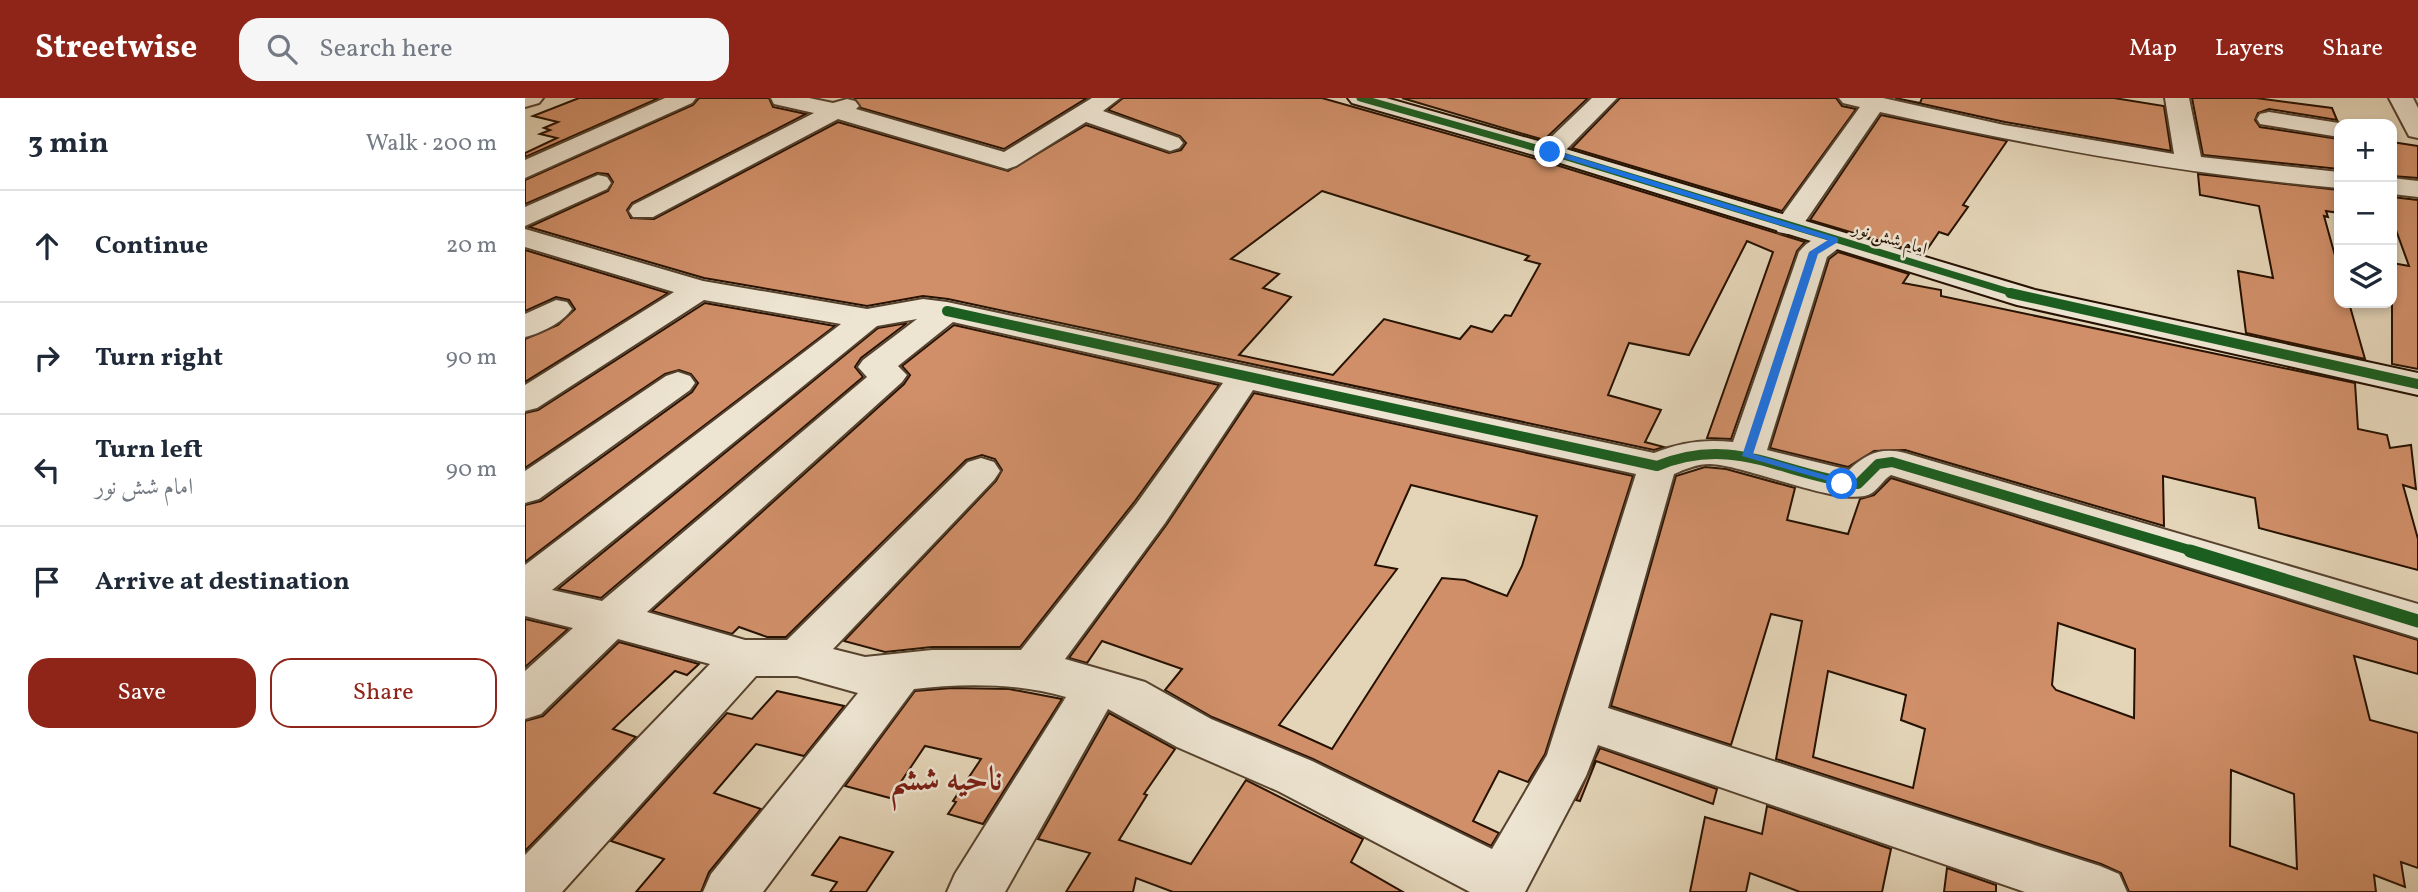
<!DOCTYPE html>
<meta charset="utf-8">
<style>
body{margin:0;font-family:Vollkorn,Amiri,serif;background:#f6f6f7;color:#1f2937}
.controls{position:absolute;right:21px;top:21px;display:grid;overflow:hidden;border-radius:14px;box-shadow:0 4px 10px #0003}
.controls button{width:63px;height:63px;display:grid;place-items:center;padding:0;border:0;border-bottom:2px solid #e0e1e3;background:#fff;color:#1f2937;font:35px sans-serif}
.stop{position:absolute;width:21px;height:21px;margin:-16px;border:5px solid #1a73e8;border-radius:50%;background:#fff}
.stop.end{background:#1a73e8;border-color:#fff;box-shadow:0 2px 7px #0008}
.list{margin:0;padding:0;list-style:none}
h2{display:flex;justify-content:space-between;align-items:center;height:91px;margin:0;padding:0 28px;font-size:30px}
h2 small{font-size:23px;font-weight:400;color:#747a83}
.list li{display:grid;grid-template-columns:46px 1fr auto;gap:21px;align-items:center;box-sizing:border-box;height:112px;padding:0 28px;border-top:2px solid #e0e1e3}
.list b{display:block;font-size:26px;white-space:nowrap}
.list p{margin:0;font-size:23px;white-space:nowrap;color:#747a83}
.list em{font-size:23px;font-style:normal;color:#747a83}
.actions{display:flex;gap:14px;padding:21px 28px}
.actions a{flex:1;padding:16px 0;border:2px solid #8f2418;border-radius:21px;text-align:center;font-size:24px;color:#8f2418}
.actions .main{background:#8f2418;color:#fff}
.icon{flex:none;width:38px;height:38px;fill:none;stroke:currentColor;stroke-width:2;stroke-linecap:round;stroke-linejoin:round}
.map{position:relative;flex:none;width:1893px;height:794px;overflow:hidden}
header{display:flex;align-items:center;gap:42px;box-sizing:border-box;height:98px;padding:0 35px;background:#8f2418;color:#fff}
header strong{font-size:33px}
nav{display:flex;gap:38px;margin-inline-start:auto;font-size:24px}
.search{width:490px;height:63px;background:#f6f6f7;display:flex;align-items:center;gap:18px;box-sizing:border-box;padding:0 24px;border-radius:21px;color:#747a83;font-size:26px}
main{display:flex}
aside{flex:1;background:#fff}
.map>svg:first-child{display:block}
.building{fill:#d08f69;stroke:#261100;stroke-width:2;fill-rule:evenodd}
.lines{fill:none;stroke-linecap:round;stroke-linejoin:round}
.street-casing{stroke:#56422e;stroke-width:4}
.secondary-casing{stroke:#261100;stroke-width:4}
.street{fill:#ede4d1;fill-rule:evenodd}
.secondary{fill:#ede4d1;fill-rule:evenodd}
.cycleway-far2-casing{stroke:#ede4d1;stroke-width:10}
.cycleway-far1-casing{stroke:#ede4d1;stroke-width:14}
.cycleway-casing{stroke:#ede4d1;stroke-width:18}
.cycleway-far2{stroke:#1b5e20;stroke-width:7}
.cycleway-far1{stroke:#1b5e20;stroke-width:10}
.cycleway{stroke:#1b5e20;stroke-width:13}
.route{fill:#1a73e8}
.labels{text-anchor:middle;stroke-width:5;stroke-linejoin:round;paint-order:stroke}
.far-street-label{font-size:18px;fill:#261100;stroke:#ede4d1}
.near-district-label{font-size:33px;font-weight:bold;fill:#7a1f14;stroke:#ede4d1}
</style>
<header>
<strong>Streetwise</strong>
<div class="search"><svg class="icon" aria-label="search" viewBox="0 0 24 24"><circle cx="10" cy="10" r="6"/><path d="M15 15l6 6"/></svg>Search here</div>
<nav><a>Map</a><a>Layers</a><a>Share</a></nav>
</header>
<main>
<aside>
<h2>3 min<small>Walk · 200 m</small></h2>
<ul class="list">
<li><svg class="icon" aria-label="ahead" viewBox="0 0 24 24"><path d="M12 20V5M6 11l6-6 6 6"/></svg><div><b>Continue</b></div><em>20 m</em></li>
<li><svg class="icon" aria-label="right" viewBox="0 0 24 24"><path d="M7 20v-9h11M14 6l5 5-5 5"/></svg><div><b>Turn right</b></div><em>90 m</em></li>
<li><svg class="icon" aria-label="left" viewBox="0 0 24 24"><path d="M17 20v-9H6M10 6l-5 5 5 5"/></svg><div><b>Turn left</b><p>امام شش نور</p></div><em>90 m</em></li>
<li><svg class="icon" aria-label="arrive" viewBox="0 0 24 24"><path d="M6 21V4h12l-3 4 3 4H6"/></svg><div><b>Arrive at destination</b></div></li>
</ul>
<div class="actions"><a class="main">Save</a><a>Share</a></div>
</aside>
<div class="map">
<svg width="1893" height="794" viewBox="0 0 1893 794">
<rect width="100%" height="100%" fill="#e4d5b8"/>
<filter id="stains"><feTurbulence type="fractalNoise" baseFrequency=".00286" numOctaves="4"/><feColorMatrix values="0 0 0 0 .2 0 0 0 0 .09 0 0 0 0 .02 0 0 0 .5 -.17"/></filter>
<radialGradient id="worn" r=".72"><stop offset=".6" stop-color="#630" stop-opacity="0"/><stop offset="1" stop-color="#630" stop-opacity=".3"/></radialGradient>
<g class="building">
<path d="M54 0H134L0 59V55L32 40 15 36 25 32 19 30 33 24 8 18Z"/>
<path d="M174 0H244L248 9 281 16 107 105 102 112 106 120 129 121 313 24 483 73 561 27 644 55 656 52 661 45 655 38 583 12 598 0H797L1015 62 1280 144 1272 153 1206 341 1182 340 1248 154 1222 143 1164 257 1104 245 1083 297 1136 312 1120 344 1139 349 1129 352 423 201 398 198 342 208 179 180 4 129 83 93 88 84 83 76 72 75 0 106V82L168 7ZM797 93 1004 158 1000 162 1015 166 986 218 980 217 967 234 946 228 935 241 859 221 808 277 714 257 766 199 738 190 754 176 706 161Z"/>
<path d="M329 0H562L479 51 336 10Z"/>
<path d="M877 0H1063L1019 42Z"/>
<path d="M1095 0H1311L1317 8 1331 11 1257 113 1047 50Z"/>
<path d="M1370 0 1395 5 1397 0H1589L1639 8 1646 53 1480 24Z"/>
<path d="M1667 0H1731L1807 10 1812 22 1744 11 1733 15 1730 22 1735 29 1814 41V71L1678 57Z"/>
<path d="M1356 17 1482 43 1438 107 1443 109 1423 137 1414 134 1399 156 1285 122Z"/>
<path d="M1867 44 1893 48V80L1867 78Z"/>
<path d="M1673 76 1814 92V115L1801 113 1803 119 1799 118 1814 172V205H1824L1840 261 1721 235 1713 173 1748 180 1734 108 1675 97Z"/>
<path d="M1867 99 1893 102V271L1867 266V165L1884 168 1867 121Z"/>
<path d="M0 152 143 195 0 284V241L33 227 50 211 44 202 31 199 0 213Z"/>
<path d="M1313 154 1384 176 1378 185 1416 192V198L1830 285 1833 331 1862 337 1865 350 1886 347 1891 391 1878 387 1893 441V472L1734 430 1730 400 1638 378 1639 428 1380 352 1349 353 1323 369 1245 350 1304 161Z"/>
<path d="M180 205 310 228 0 464V407L16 403 167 294 173 285 166 276 154 272 140 276 0 370V315L13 312Z"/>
<path d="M382 225 336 260 330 269 338 279 76 500 33 491 353 230Z"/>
<path d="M429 227 694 287 610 403 495 549H407L360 554 319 543 471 383 477 372 470 361 457 357 441 362 261 539H242L214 529 207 536 127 513 379 286 385 277 377 268Z"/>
<path d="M729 295 1108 378 1020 656 1003 684 974 673 948 723 974 735 966 748 788 661 687 619 640 592 657 571 577 543 562 565 544 560 642 426ZM886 387 1012 418 997 468 982 498 940 482 917 480 807 651 754 627 872 471 850 467Z"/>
<path d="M1180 369 1201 371 1270 390 1262 422 1323 436 1335 401 1349 397 1366 380 1893 542V576L1829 558 1845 622 1893 635V770L1876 764 1880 789 1849 777 1851 794H1604L1596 775 1576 766 1251 661 1277 523 1246 516 1206 647 1086 608 1151 378ZM1533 525 1610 551 1609 620 1531 592 1527 587ZM1303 573 1381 597 1376 622 1400 631 1388 690 1288 659ZM1706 672 1769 696 1772 771 1705 748Z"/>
<path d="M0 521 43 531 0 569Z"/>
<path d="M94 544 174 566 162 577 150 573 88 631 111 639 0 753V623L18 618Z"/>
<path d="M427 590 484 591 537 601 458 726 423 716 431 704 428 703 456 661 400 648 365 700 320 688 390 593Z"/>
<path d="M252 593 319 608 279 658 231 646 189 695 236 711 184 774 176 794H111L139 761 86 743 202 615 227 621Z"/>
<path d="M584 615 650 651 619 696 622 697 594 742 666 766 721 682 838 741 826 764 878 794H648L611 780 608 794H541L565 755 513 741Z"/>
<path d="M1075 650 1192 691 1188 706 1071 663 1055 703 1051 702Z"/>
<path d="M1242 708 1366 751 1357 794H1275L1225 775 1221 794H1165L1180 719 1237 736Z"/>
<path d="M315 739 368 754 341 794H305L312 784 287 777Z"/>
<path d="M1422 770 1471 787V794H1419Z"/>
</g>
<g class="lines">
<defs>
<g id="street">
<path d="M0 0H18L14 5 0 9Z"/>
<path d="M140 0H171L167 5 0 80V62Z"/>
<path d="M246 0H284L308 5 322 1 330 3 334 8 331 11 479 54 567 0H595L578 13 654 40 658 45 654 50 645 53 561 24 491 68 482 71 313 21 128 119H108L104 113 108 107 289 15 249 6Z"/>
<path d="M1067 0H1092L1034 59H1016L1012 54 1016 49Z"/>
<path d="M1314 0H1358L1479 27 1649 56 1640 0H1664L1676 59 1814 74V90C1659 76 1507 48 1355 14L1273 134 1263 136 1253 134 1249 128 1335 9 1318 5Z"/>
<path d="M1864 0H1888L1893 10V40L1884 38Z"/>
<path d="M1744 14 1814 25 1821 26H1814V39L1735 26 1732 21 1735 16Z"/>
<path d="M73 77 82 79 86 85 82 91 0 128V109Z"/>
<path d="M1867 80 1893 83V99L1867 96Z"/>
<path d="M0 131 178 183 342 211 398 201 422 204 1129 355C1156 344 1180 341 1208 344L1274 154C1284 140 1304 132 1320 136L1324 142 1302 159 1242 352 1324 372C1341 356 1356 349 1380 355L1893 506V540L1366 377C1359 381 1354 390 1347 395 1321 412 1222 367 1185 366 1172 366 1160 371 1149 376L1083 610 1575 768 1594 776 1602 794H1500L1073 647 1061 678 1000 794H945L753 693 652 649 583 611 480 794H422L430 776 541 599C493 585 438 585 389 591L238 794H178L186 776 333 595 272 578H231L37 794H0V757L185 566 93 541 16 616 0 621V573L48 530 0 518V467L316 226 179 202 12 310 0 313V287L149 194 0 149ZM392 221 338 262 333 269 342 279 77 503 27 492 352 228ZM428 224 698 285 612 405 496 552H407L340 559 308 551 469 382 475 373 469 364 456 360 443 364 262 542H220L122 514 377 284 382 277 373 268ZM728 292 1111 376 1022 657 967 751 787 663 686 621 620 584 540 561 640 425Z"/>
<path d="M31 202 42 204 47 211C37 225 16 235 0 239V216Z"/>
<path d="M153 274 165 278 170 285 165 292 14 401 0 405V373L141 278Z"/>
</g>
<path id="secondary" d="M823 0H861L1034 49 1510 192 1893 275V297L1492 207 1016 59 827 5Z"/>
</defs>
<use href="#street" class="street-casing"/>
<use href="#secondary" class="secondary-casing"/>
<use href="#street" class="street"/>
<use href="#secondary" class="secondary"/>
<defs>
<path id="cycleway-far2" d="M835 0 1025 54 1491 196"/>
<g id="cycleway-far1">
<path d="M1485 195 1893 286"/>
<path d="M422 213 1132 368C1210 336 1257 377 1333 386L1353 366 1367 364 1671 454"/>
</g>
<path id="cycleway" d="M1665 453 1893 523"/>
</defs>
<use href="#cycleway-far2" class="cycleway-far2-casing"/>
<use href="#cycleway-far1" class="cycleway-far1-casing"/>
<use href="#cycleway" class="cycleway-casing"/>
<use href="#cycleway-far2" class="cycleway-far2"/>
<use href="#cycleway-far1" class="cycleway-far1"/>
<use href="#cycleway" class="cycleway"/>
</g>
<path class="route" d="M1025 51 1313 140V144L1293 156 1228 356 1321 383V388L1217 358 1284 154 1303 142 1022 55Z"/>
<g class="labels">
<g class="far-street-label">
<text transform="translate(1365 140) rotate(17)" y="6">امام شش نور</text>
</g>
<g class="near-district-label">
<text x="421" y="692">ناحیه ششم</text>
</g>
</g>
<rect width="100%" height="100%" filter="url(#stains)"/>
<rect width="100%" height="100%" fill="url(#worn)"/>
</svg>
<div class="controls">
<button>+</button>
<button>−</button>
<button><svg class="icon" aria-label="layers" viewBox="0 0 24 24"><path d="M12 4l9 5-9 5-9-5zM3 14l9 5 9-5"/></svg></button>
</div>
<div class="stop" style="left:1317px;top:386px"></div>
<div class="stop end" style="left:1025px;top:54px"></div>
</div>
</main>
